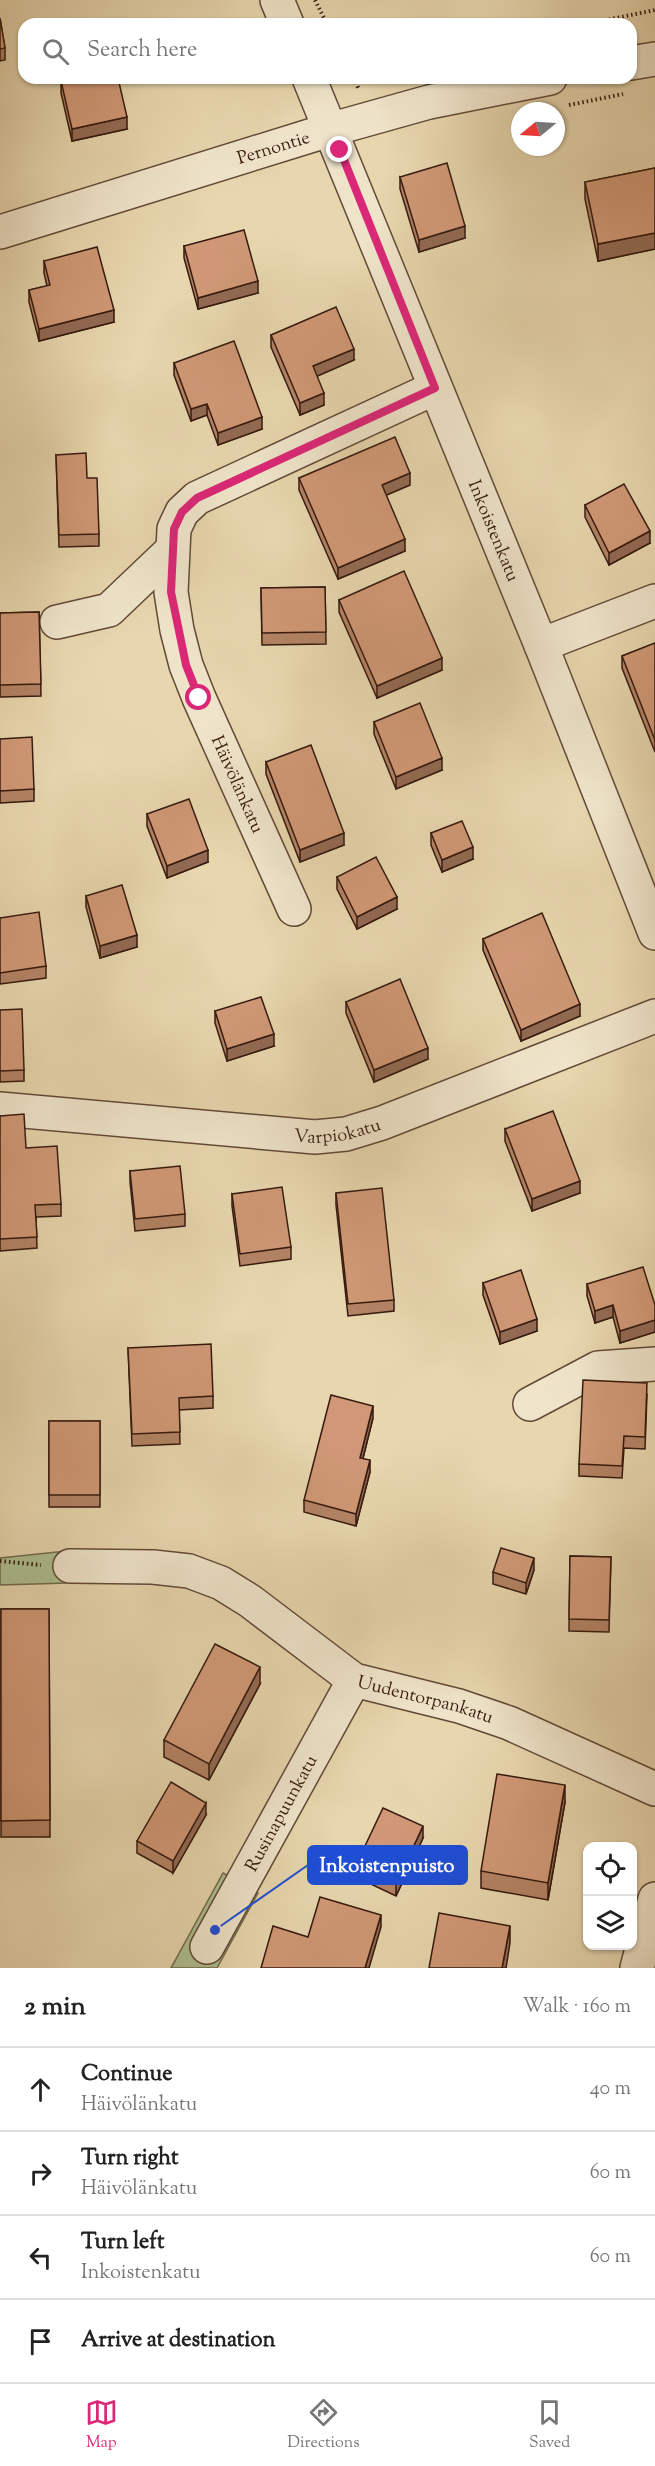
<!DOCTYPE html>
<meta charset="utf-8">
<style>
body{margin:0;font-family:"Sorts Mill Goudy",serif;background:#f6f6f6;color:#222}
.controls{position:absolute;right:18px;bottom:18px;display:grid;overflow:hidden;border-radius:12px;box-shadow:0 2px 4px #0004}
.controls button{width:54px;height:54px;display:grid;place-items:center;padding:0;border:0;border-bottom:2px solid #e0e0e0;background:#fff;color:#222;font:30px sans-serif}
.compass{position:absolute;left:511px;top:102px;width:54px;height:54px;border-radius:50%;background:#fff;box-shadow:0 2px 4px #0004;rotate:252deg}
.stop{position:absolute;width:18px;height:18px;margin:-14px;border:4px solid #db2777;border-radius:50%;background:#fff}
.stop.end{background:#db2777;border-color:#fff;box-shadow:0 2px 6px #0008}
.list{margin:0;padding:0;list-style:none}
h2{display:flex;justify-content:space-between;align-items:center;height:78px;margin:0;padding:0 24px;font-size:26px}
h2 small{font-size:20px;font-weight:400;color:#767676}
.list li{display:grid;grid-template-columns:39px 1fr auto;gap:18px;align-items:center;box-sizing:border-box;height:84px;padding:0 24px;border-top:2px solid #e0e0e0}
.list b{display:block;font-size:22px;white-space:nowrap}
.list p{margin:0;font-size:20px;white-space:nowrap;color:#767676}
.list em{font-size:20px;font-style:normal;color:#767676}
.icon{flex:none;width:33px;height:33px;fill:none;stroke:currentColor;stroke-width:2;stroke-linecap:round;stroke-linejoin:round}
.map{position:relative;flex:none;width:655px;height:1968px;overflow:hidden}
.search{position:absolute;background:#fff;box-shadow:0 2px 4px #0004;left:18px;right:18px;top:18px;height:66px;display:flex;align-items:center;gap:15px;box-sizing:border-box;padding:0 21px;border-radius:18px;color:#767676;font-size:22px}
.sheet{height:414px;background:#fff}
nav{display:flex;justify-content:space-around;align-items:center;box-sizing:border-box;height:84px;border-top:2px solid #e0e0e0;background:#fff;font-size:16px;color:#767676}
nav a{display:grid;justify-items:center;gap:3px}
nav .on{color:#db2777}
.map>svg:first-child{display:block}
.green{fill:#aebf90;stroke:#726c4f;stroke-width:1.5}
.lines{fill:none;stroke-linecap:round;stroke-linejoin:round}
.minor-casing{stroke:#624936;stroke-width:36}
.path{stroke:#361a0e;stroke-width:4;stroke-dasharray:1.5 3;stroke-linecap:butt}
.minor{stroke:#efe4ca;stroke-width:33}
.wall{fill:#b38365;stroke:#361a0e;stroke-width:1.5}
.shaded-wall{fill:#926a53;stroke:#361a0e;stroke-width:1.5}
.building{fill:#d09876;stroke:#361a0e;stroke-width:1.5}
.route{stroke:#db2777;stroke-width:8}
.labels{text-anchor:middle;stroke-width:5;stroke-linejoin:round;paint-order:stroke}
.street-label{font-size:18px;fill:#361a0e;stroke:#efe4ca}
.leader{fill:none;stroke:#1d4ed8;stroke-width:2}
.callout-dot{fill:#1d4ed8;stroke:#efe4ca;stroke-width:2}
.callout{fill:#1d4ed8;stroke:#1d4ed8;stroke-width:2}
.callout-label{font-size:20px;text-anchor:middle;font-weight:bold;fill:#fff}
</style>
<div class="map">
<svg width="655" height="1968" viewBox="0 0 655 1968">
<rect width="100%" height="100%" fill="#e7d6ae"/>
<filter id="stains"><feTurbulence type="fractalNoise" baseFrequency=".00333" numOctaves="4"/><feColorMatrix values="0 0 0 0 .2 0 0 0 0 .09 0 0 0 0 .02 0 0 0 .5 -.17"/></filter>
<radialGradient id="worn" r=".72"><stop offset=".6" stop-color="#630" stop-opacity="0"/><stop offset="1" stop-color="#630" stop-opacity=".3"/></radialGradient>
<g class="green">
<path d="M66 1551 68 1583 0 1585V1558Z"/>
<path d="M223 1873 258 1893 217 1968H171Z"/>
</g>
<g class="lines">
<defs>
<g id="minor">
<path d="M277 0 287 24"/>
<path d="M631 63 655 59"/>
<path id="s1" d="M309 78 541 645 655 933"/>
<path id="s2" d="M0 232 329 130 429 102 550 78"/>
<path d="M57 622 109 610 171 551"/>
<path d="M541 645 655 601"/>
<path d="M294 909 199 698 186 665 177 630 171 592 174 529 182 512 197 498 435 388"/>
<path id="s3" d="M0 1109 315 1137 346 1134 382 1123 655 1016"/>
<path d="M530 1404 598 1368 655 1364"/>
<path id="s4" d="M70 1566 153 1567 189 1571 221 1583 250 1601 354 1680 459 1706 509 1723 655 1789"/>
<path id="s5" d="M207 1947 354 1680"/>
<path d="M637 1968 655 1899"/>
</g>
</defs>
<use href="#minor" class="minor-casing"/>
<g class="path">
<path d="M315 0 327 24"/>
<path d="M587 24 655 10"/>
<path d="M354 78 359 90"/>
<path d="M569 105 623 94"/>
<path d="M0 1561 41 1565"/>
</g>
<use href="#minor" class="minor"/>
</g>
<g class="wall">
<path d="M0 18 5 48V60L0 61Z"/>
<path d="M61 81 127 129 72 141 61 93Z"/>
<path d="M655 168V249L598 261 585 199V182Z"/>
<path d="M400 177 465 238 419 252 400 189Z"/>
<path d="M184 246 258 293 198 309 184 258Z"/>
<path d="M44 261 114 322 39 341 29 302V290L47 286 44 273Z"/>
<path d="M271 335 354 360 317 376 324 405 300 415 271 347Z"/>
<path d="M174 363 262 429 218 445 207 415 191 421 174 375Z"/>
<path d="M56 455 87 478 99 534V546L59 547Z"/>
<path d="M299 478 410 485 386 495 405 551 338 579 299 490Z"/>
<path d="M585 505 650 543 609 565 585 517Z"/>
<path d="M325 587 326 644 262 645 261 588Z"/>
<path d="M339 600 442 670 377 698 339 612Z"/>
<path d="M39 612 41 696 0 697V613Z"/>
<path d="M655 643V752L622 668V656Z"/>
<path d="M374 722 442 770 396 789 374 734Z"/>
<path d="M0 739 34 789V801L0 803Z"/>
<path d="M266 762 344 845 300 862 266 774Z"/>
<path d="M147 814 208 862 167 878 147 826Z"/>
<path d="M431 833 473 859 442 872 431 845Z"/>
<path d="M337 877 397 909 357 929 337 889Z"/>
<path d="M86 896 137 947 100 958 86 907Z"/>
<path d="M0 918 46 966V978L0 984Z"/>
<path d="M483 939 580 1016 521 1041 483 950Z"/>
<path d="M346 1002 428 1059 374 1082 346 1013Z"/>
<path d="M0 1010 24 1070V1081L0 1082Z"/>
<path d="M215 1011 274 1046 227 1061 215 1023Z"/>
<path d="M0 1116 26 1148 61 1204V1216L36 1217 37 1248 0 1251Z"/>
<path d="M505 1129 580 1193 532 1211 505 1141Z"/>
<path d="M130 1171 185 1214V1226L135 1231 130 1182Z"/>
<path d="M336 1193 394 1300V1311L348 1316 336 1205Z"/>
<path d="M232 1194 291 1247V1259L240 1266 232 1206Z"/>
<path d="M483 1283 537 1331 500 1344 483 1295Z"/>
<path d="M587 1284 655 1305V1332L620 1343 613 1317 595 1323 587 1296Z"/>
<path d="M128 1348 213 1396V1408L179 1410 180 1444 132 1446Z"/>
<path d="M647 1395 645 1449 624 1448 622 1478 579 1476V1464Z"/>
<path d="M373 1418 363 1458 370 1472 356 1526 304 1512V1500Z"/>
<rect x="49" y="1421" width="51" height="86"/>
<path d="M570 1556 611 1557 609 1632 569 1631Z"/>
<path d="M534 1570 526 1594 493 1584V1572Z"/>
<path d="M1 1609H49L50 1837H1Z"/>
<path d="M260 1684 209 1780 164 1757V1740Z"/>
<path d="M565 1802 548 1900 481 1888V1871Z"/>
<path d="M206 1815 173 1873 137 1853V1841Z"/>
<path d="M423 1838 396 1896 356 1877V1865Z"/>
</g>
<g class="shaded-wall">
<path d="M127 117V129L72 141V129Z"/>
<path d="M465 226V238L419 252V240Z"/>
<path d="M655 233V249L598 261V244Z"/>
<path d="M258 281V293L198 309V298Z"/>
<path d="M114 310V322L39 341V329Z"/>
<path d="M354 349V360L313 378V366Z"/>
<path d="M324 393V405L300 415V403Z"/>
<path d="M207 404V415L191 421V409Z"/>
<path d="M262 417V429L218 445V433Z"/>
<path d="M410 473V485L382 497V485Z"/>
<path d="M650 531V543L609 565V553Z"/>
<path d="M405 539V551L338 579V568Z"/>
<path d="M442 658V670L377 698V686Z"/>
<path d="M442 758V770L396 789V777Z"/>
<path d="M344 833V845L300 862V850Z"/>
<path d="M473 847V859L442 872V860Z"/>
<path d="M208 850V862L167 878V866Z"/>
<path d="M397 897V909L357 929V917Z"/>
<path d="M137 935V947L100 958V946Z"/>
<path d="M580 1004V1016L521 1041V1030Z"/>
<path d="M274 1034V1046L227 1061V1049Z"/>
<path d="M428 1048V1059L374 1082V1070Z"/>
<path d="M580 1181V1193L532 1211V1199Z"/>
<path d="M613 1305V1317L595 1323V1311Z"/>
<path d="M537 1319V1331L500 1344V1332Z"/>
<path d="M655 1320V1332L620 1343V1331Z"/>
<path d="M373 1406V1418L360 1470V1458Z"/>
<path d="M370 1460V1472L356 1526V1514Z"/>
<path d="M534 1558V1570L526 1594V1583Z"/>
<path d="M260 1667V1684L209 1780V1764Z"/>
<path d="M565 1785V1802L548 1900V1883Z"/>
<path d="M206 1803V1815L173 1873V1861Z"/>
<path d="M423 1826V1838L396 1896V1884Z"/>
<path d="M381 1915V1927L369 1968H365Z"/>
<path d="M510 1926V1943L506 1968H502Z"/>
</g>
<g class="building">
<path d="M0 18 5 48 0 49Z"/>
<path d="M74 78H118L127 117 72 129 61 81Z"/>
<path d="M447 163 465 226 419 240 400 177Z"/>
<path d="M655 168V233L598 244 585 182Z"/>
<path d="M244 230 258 281 198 298 184 246Z"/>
<path d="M97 247 114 310 39 329 29 290 50 285 44 261Z"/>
<path d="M336 307 354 349 313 366 324 393 300 403 271 335Z"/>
<path d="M234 341 262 417 218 433 207 404 191 409 174 363Z"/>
<path d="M395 437 410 473 382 485 405 539 338 568 299 478Z"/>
<path d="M86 453 87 478H97L99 534 59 535 56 455Z"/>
<path d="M624 484 650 531 609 553 585 505Z"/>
<path d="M404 571 442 658 377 686 339 600Z"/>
<path d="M325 587 326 632 262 633 261 588Z"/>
<path d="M39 612 41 684 0 685V613Z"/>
<path d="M655 643V740L622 656Z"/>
<path d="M420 703 442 758 396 777 374 722Z"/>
<path d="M32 737 34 789 0 791V739Z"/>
<path d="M311 745 344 833 300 850 266 762Z"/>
<path d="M189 799 208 850 167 866 147 814Z"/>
<path d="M462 821 473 847 442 860 431 833Z"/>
<path d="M376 857 397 897 357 917 337 877Z"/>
<path d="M122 885 137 935 100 946 86 896Z"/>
<path d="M39 912 46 966 0 973V918Z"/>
<path d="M542 913 580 1004 521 1030 483 939Z"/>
<path d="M400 979 428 1048 374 1070 346 1002Z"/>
<path d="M261 997 274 1034 227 1049 215 1011Z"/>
<path d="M22 1009 24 1070 0 1071V1010Z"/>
<path d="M553 1111 580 1181 532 1199 505 1129Z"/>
<path d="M24 1114 26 1148 57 1146 61 1204 35 1205 37 1237 0 1239V1116Z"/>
<path d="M180 1166 185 1214 135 1219 130 1171Z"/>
<path d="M282 1187 291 1247 240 1254 232 1194Z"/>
<path d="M382 1188 394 1300 348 1304 336 1193Z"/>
<path d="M643 1267 655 1305V1320L620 1331 613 1305 595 1311 587 1284Z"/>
<path d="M521 1270 537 1319 500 1332 483 1283Z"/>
<path d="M211 1344 213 1396 179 1398 180 1432 132 1434 128 1348Z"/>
<path d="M583 1380 647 1383 645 1437 624 1436 622 1466 579 1464Z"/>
<path d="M331 1395 373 1406 360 1458 370 1460 356 1514 304 1500Z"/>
<rect x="49" y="1421" width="51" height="74"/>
<path d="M501 1548 534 1558 526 1583 493 1572Z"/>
<path d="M570 1556 611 1557 609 1620 569 1619Z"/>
<path d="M1 1609H49L50 1820 1 1821Z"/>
<path d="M215 1644 260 1667 209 1764 164 1740Z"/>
<path d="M497 1774 565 1785 548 1883 481 1871Z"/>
<path d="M171 1782 206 1803 173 1861 137 1841Z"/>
<path d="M383 1808 423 1826 396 1884 356 1865Z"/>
<path d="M320 1897 381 1915 365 1968H261L273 1926 308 1937Z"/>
<path d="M439 1913 510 1926 502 1968H429Z"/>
</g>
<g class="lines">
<path class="route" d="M199 698 186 665 171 592 174 529 182 512 197 498 435 388 340 150"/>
</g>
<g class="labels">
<g class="street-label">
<text dy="6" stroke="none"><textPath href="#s2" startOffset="286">Pernontie</textPath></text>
<text dy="6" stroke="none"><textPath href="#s1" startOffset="489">Inkoistenkatu</textPath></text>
<text transform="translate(238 784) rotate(66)" y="6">Häivölänkatu</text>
<text dy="6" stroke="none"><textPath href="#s3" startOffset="339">Varpiokatu</textPath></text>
<text dy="6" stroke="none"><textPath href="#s4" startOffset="392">Uudentorpankatu</textPath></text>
<text dy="6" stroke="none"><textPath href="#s5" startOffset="153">Rusinapuunkatu</textPath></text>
</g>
</g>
<path class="leader" d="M215 1930L308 1865"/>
<circle class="callout-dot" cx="215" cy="1930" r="6"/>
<rect class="callout" x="308" y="1846" width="159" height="38" rx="6"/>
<g class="callout-label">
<text x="387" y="1872">Inkoistenpuisto</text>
</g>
<rect width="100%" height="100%" filter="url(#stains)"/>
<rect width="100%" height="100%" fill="url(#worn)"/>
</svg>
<div class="controls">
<button><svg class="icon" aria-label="locate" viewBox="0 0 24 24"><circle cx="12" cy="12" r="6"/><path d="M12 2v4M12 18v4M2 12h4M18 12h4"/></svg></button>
<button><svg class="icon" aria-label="layers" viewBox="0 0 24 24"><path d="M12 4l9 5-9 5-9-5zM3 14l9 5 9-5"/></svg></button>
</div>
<svg class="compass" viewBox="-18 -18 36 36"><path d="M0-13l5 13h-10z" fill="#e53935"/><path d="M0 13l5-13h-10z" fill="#767676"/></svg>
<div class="stop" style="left:199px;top:698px"></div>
<div class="stop end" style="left:340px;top:150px"></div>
<div class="search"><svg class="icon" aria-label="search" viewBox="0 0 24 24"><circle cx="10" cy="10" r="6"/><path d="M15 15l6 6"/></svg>Search here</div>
</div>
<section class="sheet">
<h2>2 min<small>Walk · 160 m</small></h2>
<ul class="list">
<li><svg class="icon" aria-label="ahead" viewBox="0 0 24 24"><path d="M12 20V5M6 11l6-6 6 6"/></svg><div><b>Continue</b><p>Häivölänkatu</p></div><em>40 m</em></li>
<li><svg class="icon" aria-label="right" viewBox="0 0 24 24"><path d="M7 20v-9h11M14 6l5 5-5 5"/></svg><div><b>Turn right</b><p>Häivölänkatu</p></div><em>60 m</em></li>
<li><svg class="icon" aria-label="left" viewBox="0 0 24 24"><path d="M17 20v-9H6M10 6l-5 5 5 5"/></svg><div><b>Turn left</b><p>Inkoistenkatu</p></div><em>60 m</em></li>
<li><svg class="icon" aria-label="arrive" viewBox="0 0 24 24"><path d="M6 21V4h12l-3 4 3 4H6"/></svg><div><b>Arrive at destination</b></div></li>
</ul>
</section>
<nav>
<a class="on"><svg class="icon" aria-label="map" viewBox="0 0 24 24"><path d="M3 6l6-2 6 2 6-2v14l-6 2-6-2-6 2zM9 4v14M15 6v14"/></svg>Map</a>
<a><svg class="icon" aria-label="directions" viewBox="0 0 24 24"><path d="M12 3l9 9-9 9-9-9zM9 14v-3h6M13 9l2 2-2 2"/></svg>Directions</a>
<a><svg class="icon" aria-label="saved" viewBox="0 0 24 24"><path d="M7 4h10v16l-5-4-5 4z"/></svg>Saved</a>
</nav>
